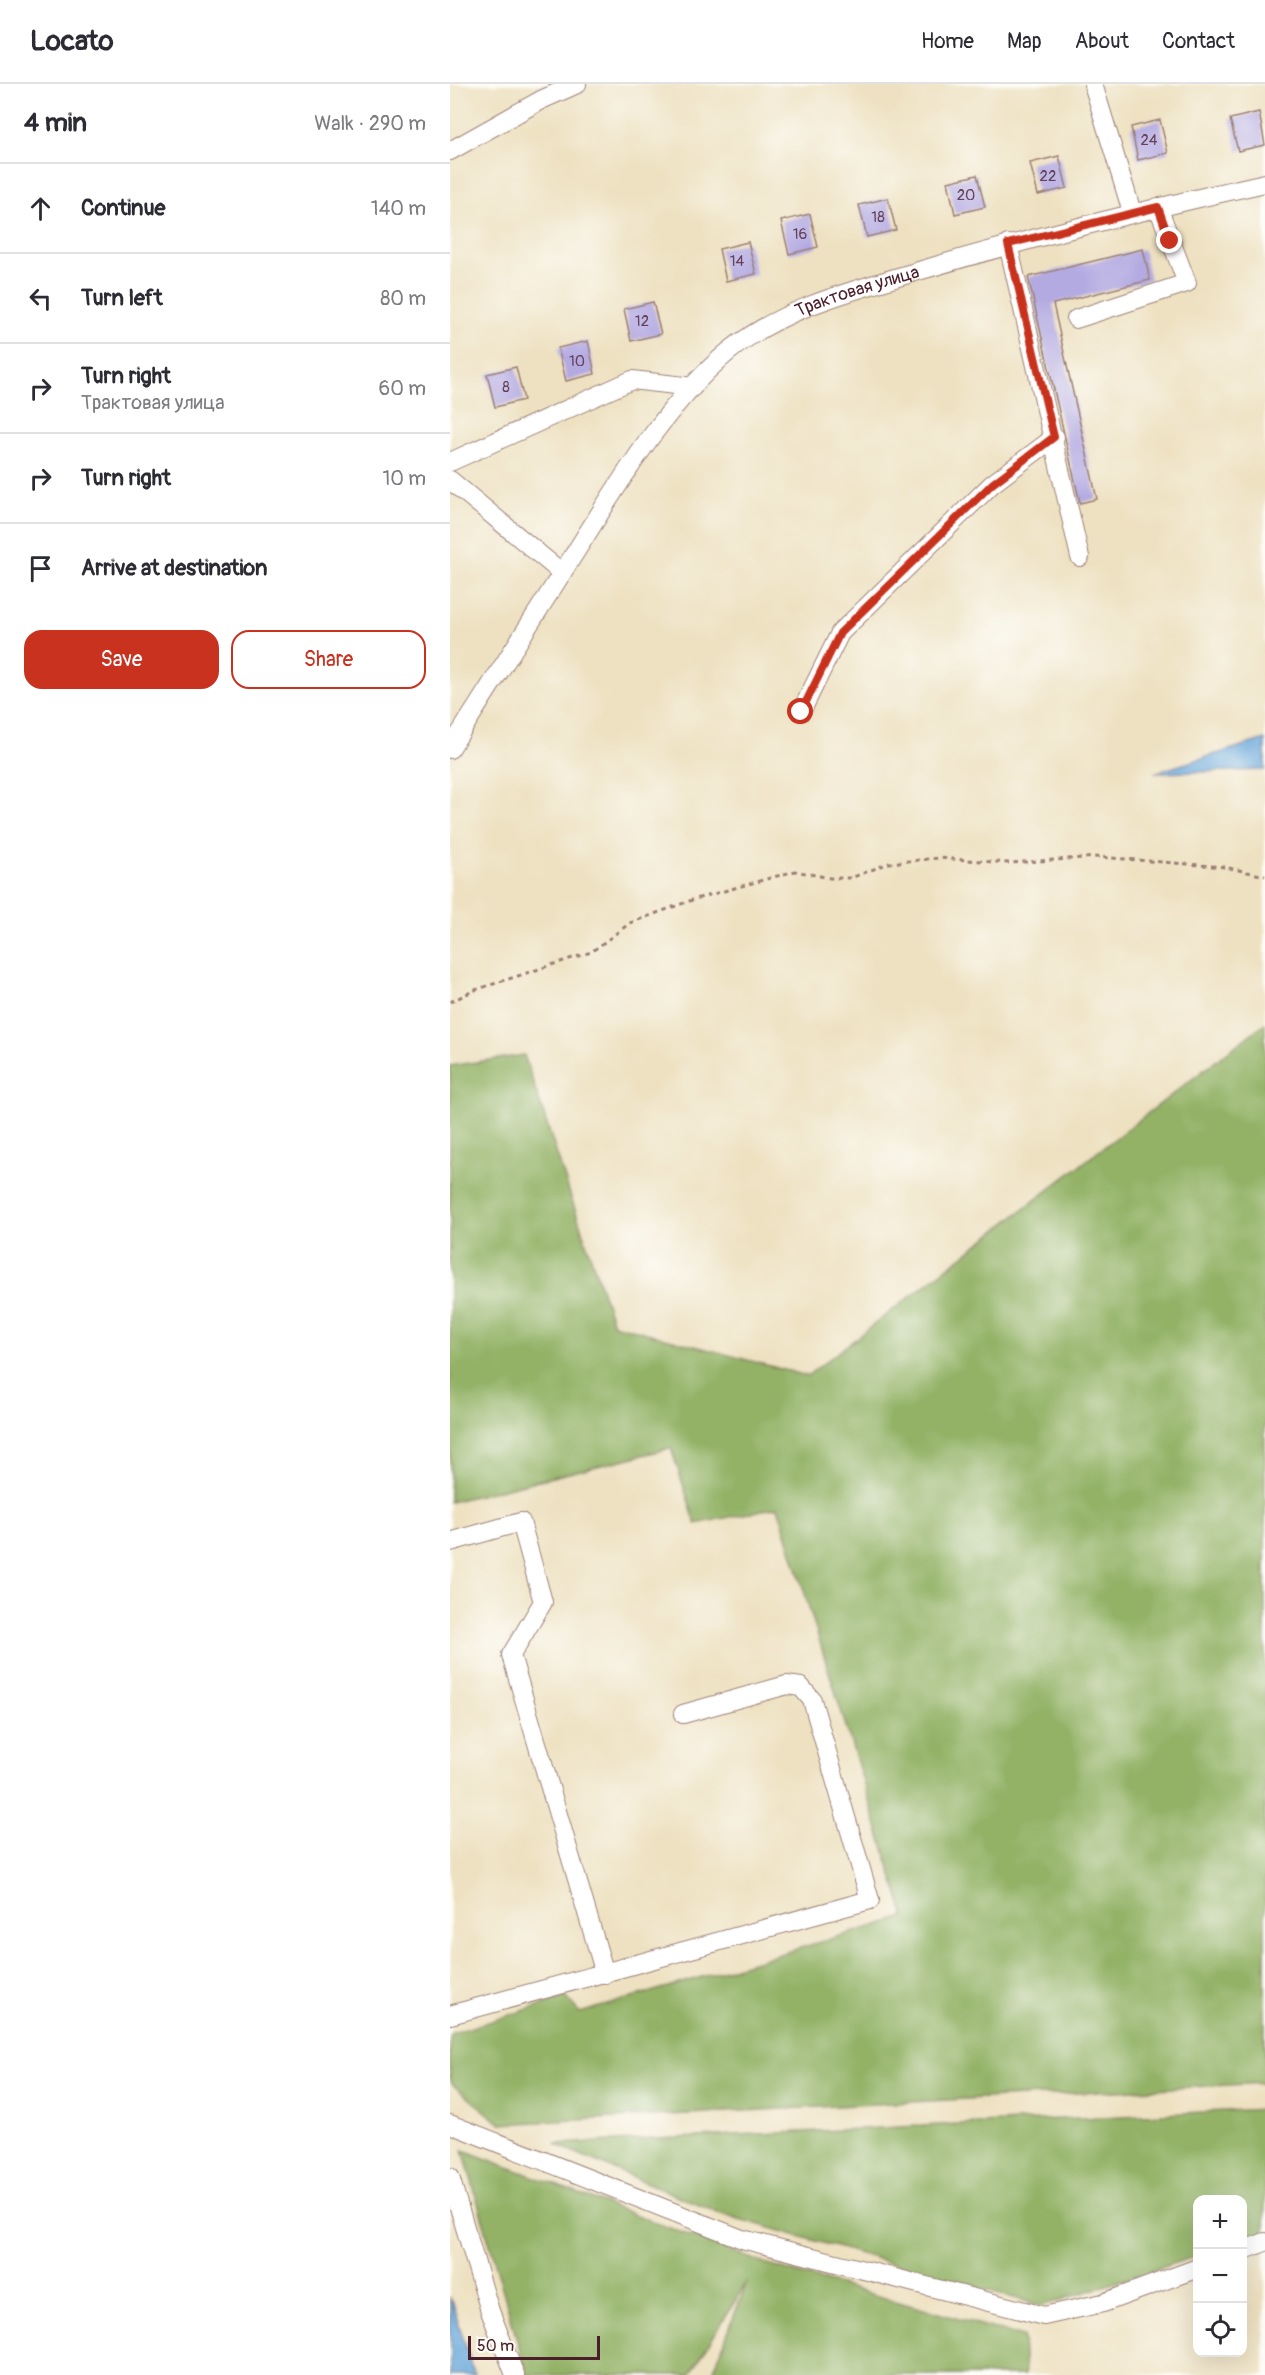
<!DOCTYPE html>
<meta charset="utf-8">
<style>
body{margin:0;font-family:Pangolin,sans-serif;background:#f7f7f7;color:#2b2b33}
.controls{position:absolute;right:18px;bottom:18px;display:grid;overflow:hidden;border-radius:12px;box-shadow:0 6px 24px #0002}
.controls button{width:54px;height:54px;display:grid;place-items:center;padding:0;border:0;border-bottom:2px solid #e1e1e2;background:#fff;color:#2b2b33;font:30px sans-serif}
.scale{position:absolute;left:18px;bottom:15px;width:132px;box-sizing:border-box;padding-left:6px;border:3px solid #4a1f2b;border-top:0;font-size:16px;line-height:21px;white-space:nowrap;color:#4a1f2b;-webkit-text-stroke:4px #fdfcf7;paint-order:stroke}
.stop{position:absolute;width:18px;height:18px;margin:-14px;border:4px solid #c8321e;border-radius:50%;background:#fff}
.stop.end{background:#c8321e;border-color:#fff;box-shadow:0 2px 6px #0008}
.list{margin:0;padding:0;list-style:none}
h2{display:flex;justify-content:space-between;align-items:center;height:78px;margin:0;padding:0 24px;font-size:26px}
h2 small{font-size:20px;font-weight:400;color:#7c7c81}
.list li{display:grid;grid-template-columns:39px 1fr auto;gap:18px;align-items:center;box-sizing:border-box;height:90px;padding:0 24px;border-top:2px solid #e1e1e2}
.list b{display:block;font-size:22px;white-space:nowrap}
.list p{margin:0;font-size:20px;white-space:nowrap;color:#7c7c81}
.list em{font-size:20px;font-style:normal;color:#7c7c81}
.actions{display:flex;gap:12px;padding:18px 24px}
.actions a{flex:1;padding:14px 0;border:2px solid #c8321e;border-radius:18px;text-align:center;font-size:21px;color:#c8321e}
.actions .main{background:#c8321e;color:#fff}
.icon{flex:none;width:33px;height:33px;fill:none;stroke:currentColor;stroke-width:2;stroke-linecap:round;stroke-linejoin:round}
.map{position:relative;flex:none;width:815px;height:2291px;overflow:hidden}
header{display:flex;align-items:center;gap:36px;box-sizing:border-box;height:84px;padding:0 30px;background:#fff;border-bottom:2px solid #e1e1e2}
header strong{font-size:28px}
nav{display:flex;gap:33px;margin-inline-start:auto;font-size:21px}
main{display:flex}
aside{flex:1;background:#fff}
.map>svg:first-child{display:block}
.forest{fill:#93b266;stroke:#6e6848;stroke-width:1.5}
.water{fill:#67a7da;stroke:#586382;stroke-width:1.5}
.building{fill:#b4aae2}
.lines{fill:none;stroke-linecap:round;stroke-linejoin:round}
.minor-casing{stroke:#9c8076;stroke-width:20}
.path{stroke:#9c8076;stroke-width:3;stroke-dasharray:4.5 4.5;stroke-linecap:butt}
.minor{stroke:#fff;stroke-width:18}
.route{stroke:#c8321e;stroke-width:8}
.labels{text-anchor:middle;stroke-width:6;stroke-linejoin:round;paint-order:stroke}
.number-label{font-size:15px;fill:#644259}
.street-label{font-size:18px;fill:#4a1f2b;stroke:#fdfcf7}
</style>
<header>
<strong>Locato</strong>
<nav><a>Home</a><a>Map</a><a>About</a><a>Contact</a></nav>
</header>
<main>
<aside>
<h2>4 min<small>Walk · 290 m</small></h2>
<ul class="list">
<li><svg class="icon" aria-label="ahead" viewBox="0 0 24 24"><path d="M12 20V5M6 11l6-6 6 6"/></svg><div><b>Continue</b></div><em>140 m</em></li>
<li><svg class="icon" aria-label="left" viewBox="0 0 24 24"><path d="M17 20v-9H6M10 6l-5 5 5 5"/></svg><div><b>Turn left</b></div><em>80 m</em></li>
<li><svg class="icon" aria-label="right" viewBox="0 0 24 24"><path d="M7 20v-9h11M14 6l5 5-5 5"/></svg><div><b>Turn right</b><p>Трактовая улица</p></div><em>60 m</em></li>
<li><svg class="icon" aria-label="right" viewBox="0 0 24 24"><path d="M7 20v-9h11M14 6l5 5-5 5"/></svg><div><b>Turn right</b></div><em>10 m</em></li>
<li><svg class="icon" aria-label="arrive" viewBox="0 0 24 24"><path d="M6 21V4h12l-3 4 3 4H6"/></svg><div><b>Arrive at destination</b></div></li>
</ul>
<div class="actions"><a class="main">Save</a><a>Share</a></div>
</aside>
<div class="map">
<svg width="815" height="2291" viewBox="0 0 815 2291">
<rect width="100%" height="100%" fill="#fdfcf7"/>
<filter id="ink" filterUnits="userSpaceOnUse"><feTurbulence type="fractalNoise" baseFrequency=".0167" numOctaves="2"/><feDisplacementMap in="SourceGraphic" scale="12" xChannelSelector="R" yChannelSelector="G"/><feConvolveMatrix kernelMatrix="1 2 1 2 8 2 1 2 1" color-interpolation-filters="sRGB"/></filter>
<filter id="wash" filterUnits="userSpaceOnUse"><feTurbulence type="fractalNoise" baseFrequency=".008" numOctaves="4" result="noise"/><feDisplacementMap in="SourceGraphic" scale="24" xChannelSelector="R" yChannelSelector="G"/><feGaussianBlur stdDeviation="1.35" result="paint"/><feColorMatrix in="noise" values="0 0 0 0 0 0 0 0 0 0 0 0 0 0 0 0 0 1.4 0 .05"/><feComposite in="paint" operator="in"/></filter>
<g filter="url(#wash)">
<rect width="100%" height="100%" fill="#eee1c1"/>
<g class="forest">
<path d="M815 939V1999L51 2040 2 2000 0 1994V1950L116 1913 130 1929 455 1833 328 1423 246 1440 221 1364 0 1418V982L74 971 163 1240 357 1292Z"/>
<path d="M815 2025V2150L793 2158 792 2116H748L747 2172 592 2222 268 2129 105 2060Z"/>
<path d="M13 2066 318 2181 573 2253 575 2291H262L297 2197 240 2291H77Z"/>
</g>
<g class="water">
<path d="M815 655V686L704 689Z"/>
<path d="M0 2213 25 2291H0Z"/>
</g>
<g id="blocks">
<g class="building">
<path d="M809 28 815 61 788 67 780 35Z"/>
<path d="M710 36 718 69 688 76 681 43Z"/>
<path d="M609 72 617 104 588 111 580 79Z"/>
<path d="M527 91 535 123 505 130 498 98Z"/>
<path d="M438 114 446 146 417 153 409 121Z"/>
<path d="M360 130 368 163 339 170 331 137Z"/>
<path d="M298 158 306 190 276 197 269 165Z"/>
<path d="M693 165 700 196 603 220 647 415 630 419 578 193Z"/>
<path d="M203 218 211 250 181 257 174 225Z"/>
<path d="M138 257 145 290 116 297 108 264Z"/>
<path d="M66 283 74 316 45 323 37 290Z"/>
</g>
</g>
</g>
<g filter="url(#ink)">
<use href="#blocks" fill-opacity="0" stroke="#9c8076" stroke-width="1.5"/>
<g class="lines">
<defs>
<g id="minor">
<path d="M643 0 682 128"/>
<path d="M0 67 91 16 127 0"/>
<path d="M558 160 630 473"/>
<path d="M626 235 737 199 708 123"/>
<path d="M0 378 182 296 243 303"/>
<path d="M0 396 112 489"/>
<path d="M351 628 390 549 542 400 605 353"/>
<path id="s1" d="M0 665C43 598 85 531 128 464 171 396 215 321 278 268 333 223 405 206 472 186 585 152 699 125 815 99"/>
<path d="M0 1458 71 1438 93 1518 61 1571 155 1890"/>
<path d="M0 1931 420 1816 362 1616 351 1603 337 1601 233 1630"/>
<path d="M0 2040 292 2155 594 2232 653 2219 748 2184"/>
<path d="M0 2093 40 2227 65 2291"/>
<path d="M792 2167 815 2158"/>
</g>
</defs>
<use href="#minor" class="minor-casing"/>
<path class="path" d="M0 918 25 906 141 868 180 839 242 816 345 787 380 794H401L439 779 489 774 559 779 649 773 775 783 815 792"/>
<use href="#minor" class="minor"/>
</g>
</g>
<g class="lines" filter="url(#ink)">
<path class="route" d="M351 628 390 549 542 400 604 353 558 160 708 123 720 157"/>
</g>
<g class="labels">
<g class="number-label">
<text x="699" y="61">24</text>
<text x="598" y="97">22</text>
<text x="516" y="116">20</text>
<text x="428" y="138">18</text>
<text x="350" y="155">16</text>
<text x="287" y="182">14</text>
<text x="192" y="242">12</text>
<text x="127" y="282">10</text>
<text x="56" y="308">8</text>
</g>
<g class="street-label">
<text dy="6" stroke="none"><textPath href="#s1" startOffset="630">Трактовая улица</textPath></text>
</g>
</g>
</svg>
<div class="controls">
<button>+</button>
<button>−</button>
<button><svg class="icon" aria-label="locate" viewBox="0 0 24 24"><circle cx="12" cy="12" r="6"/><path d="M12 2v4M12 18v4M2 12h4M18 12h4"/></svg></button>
</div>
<div class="scale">50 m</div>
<div class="stop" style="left:351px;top:628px"></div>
<div class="stop end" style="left:720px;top:157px"></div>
</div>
</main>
